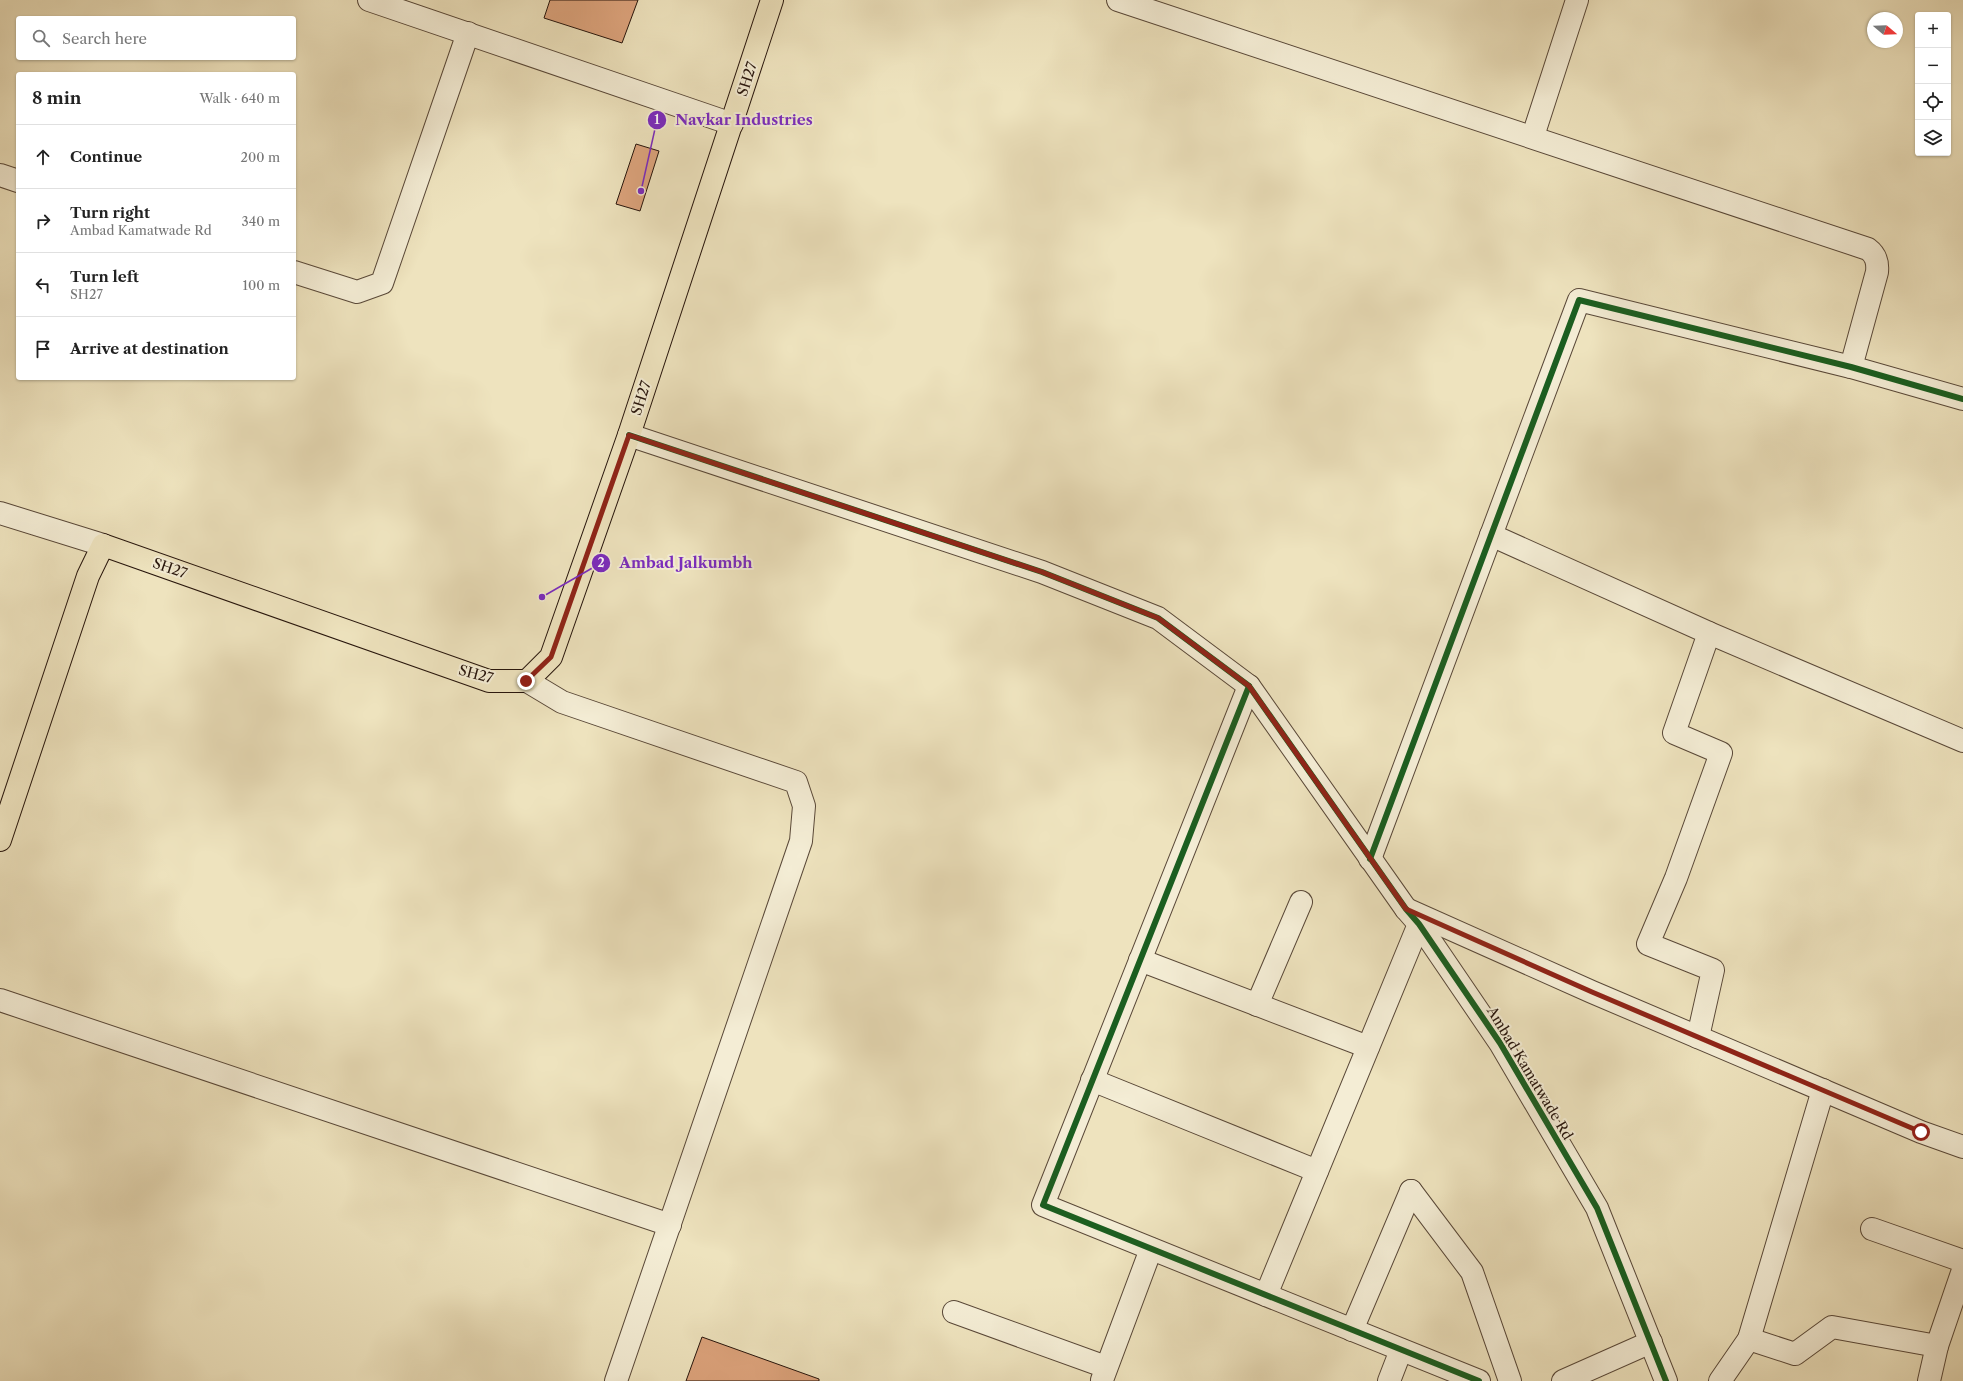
<!DOCTYPE html>
<meta charset="utf-8">
<style>
body{margin:0;font-family:"Libre Caslon Text",serif;background:#f6f6f6;color:#222}
.controls{position:absolute;right:12px;top:12px;display:grid;overflow:hidden;border-radius:4px;box-shadow:0 1px 3px #0004}
.controls button{width:36px;height:36px;display:grid;place-items:center;padding:0;border:0;border-bottom:1px solid #e0e0e0;background:#fff;color:#222;font:20px sans-serif}
.compass{position:absolute;left:1867px;top:12px;width:36px;height:36px;border-radius:50%;background:#fff;box-shadow:0 1px 3px #0004;rotate:109deg}
.stop{position:absolute;width:12px;height:12px;margin:-9px;border:3px solid #8f2418;border-radius:50%;background:#fff}
.stop.end{background:#8f2418;border-color:#fff;box-shadow:0 1px 4px #0008}
.list{margin:0;padding:0;list-style:none}
h2{display:flex;justify-content:space-between;align-items:center;height:52px;margin:0;padding:0 16px;font-size:17px}
h2 small{font-size:13px;font-weight:400;color:#767676}
.list li{display:grid;grid-template-columns:26px 1fr auto;gap:12px;align-items:center;box-sizing:border-box;height:64px;padding:0 16px;border-top:1px solid #e0e0e0}
.list b{display:block;font-size:15px;white-space:nowrap}
.list p{margin:0;font-size:13px;white-space:nowrap;color:#767676}
.list em{font-size:13px;font-style:normal;color:#767676}
.icon{flex:none;width:22px;height:22px;fill:none;stroke:currentColor;stroke-width:2;stroke-linecap:round;stroke-linejoin:round}
.map{position:relative;flex:none;width:1963px;height:1381px;overflow:hidden}
.search{position:absolute;background:#fff;box-shadow:0 1px 3px #0004;left:16px;top:16px;width:280px;height:44px;display:flex;align-items:center;gap:10px;box-sizing:border-box;padding:0 14px;border-radius:4px;color:#767676;font-size:15px}
.panel{position:absolute;background:#fff;box-shadow:0 1px 3px #0004;left:16px;top:72px;width:280px;height:308px;border-radius:4px}
.map>svg:first-child{display:block}
.building{fill:#dca37c;stroke:#27150c}
.lines{fill:none;stroke-linecap:round;stroke-linejoin:round}
.minor-casing{stroke:#594838;stroke-width:24}
.tertiary-casing{stroke:#594838;stroke-width:24}
.primary-casing{stroke:#27150c;stroke-width:24}
.minor{stroke:#f4edd5;stroke-width:22}
.tertiary{stroke:#f4edd5;stroke-width:22}
.primary{stroke:#eee3be;stroke-width:22}
.cycleway-casing{stroke:#f4edd5;stroke-width:8}
.cycleway{stroke:#1b5e20;stroke-width:6}
.route{stroke:#8f2418;stroke-width:5}
.labels{text-anchor:middle;stroke-width:4;stroke-linejoin:round;paint-order:stroke}
.street-label{font-size:14px;fill:#27150c;stroke:#f4edd5}
.leader{fill:none;stroke:#7b2cbf;stroke-width:1.5}
.callout-dot{fill:#7b2cbf;stroke:#f4edd5;stroke-width:1.5}
.mark-label{font-size:12px;text-anchor:middle;font-weight:bold;fill:#fff}
.callout-label{font-size:15px;text-anchor:middle;font-weight:bold;fill:#7b2cbf;stroke:#f4edd5;stroke-width:4;stroke-linejoin:round;paint-order:stroke}
</style>
<div class="map">
<svg width="1963" height="1381" viewBox="0 0 1963 1381">
<rect width="100%" height="100%" fill="#eee3be"/>
<filter id="stains"><feTurbulence type="fractalNoise" baseFrequency=".005" numOctaves="4"/><feColorMatrix values="0 0 0 0 .2 0 0 0 0 .09 0 0 0 0 .02 0 0 0 .5 -.17"/></filter>
<radialGradient id="worn" r=".72"><stop offset=".6" stop-color="#630" stop-opacity="0"/><stop offset="1" stop-color="#630" stop-opacity=".3"/></radialGradient>
<g class="building">
<path d="M550 0H638L622 43 544 18Z"/>
<path d="M636 144 659 151 640 211 616 204Z"/>
<path d="M702 1337 819 1379V1381H686Z"/>
</g>
<g class="lines">
<defs>
<g id="minor">
<path d="M369 0 732 124"/>
<path d="M1118 0 1868 249C1876 255 1878 262 1877 272L1851 367"/>
<path d="M1533 136 1577 0"/>
<path d="M0 175 18 181"/>
<path d="M294 272 357 292 382 283 468 33"/>
<path d="M1491 535 1709 633 1674 733 1721 753 1676 878 1648 944 1713 970 1698 1037"/>
<path d="M1709 633 1963 741"/>
<path d="M527 681 562 702 796 782 804 806 801 841 616 1381"/>
<path d="M1249 686 1043 1205 1479 1381"/>
<path d="M1370 859 1579 300 1851 367 1963 399"/>
<path d="M1406 909 1592 992 1921 1132 1963 1147"/>
<path d="M1140 960 1368 1047"/>
<path d="M0 1000 670 1225"/>
<path d="M1257 1005 1301 902"/>
<path d="M1092 1080 1317 1171"/>
<path d="M1411 1191 1472 1272 1510 1381"/>
<path d="M1872 1229 1963 1261"/>
<path d="M1266 1295 1419 924"/>
<path d="M954 1312 1106 1367"/>
<path d="M1352 1330 1411 1191"/>
<path d="M1749 1339 1795 1354 1832 1327 1937 1346"/>
<path d="M1102 1380 1151 1249"/>
<path d="M1389 1381 1401 1350"/>
<path d="M1563 1381 1651 1342"/>
<path d="M1720 1381 1749 1339 1823 1090"/>
<path d="M1929 1381 1937 1346 1963 1270"/>
</g>
<g id="tertiary">
<path d="M629 435 1042 572 1158 618 1249 686 1406 909 1419 924 1500 1043 1597 1208 1666 1381"/>
<path d="M0 513 103 545"/>
</g>
<path id="primary" d="M0 840 88 576 103 545 489 681H527L551 657 629 435 772 0"/>
</defs>
<use href="#minor" class="minor-casing"/>
<use href="#tertiary" class="tertiary-casing"/>
<use href="#primary" class="primary-casing"/>
<use href="#minor" class="minor"/>
<use href="#tertiary" class="tertiary"/>
<use href="#primary" class="primary"/>
<defs>
<g id="cycleway">
<path d="M629 435 1042 572 1158 618 1249 686 1406 909 1419 924 1500 1043 1597 1208 1666 1381"/>
<path d="M1249 686 1043 1205 1479 1381"/>
<path d="M1370 859 1579 300 1851 367 1963 399"/>
</g>
</defs>
<use href="#cycleway" class="cycleway-casing"/>
<use href="#cycleway" class="cycleway"/>
</g>
<g class="lines">
<path class="route" d="M526 681 551 657 629 435 1042 572 1158 618 1249 686 1406 909 1592 992 1921 1132"/>
</g>
<g class="labels">
<g class="street-label">
<text transform="translate(747 79) rotate(-72)" y="5">SH27</text>
<text transform="translate(641 398) rotate(-72)" y="5">SH27</text>
<text transform="translate(170 568) rotate(19)" y="5">SH27</text>
<text transform="translate(476 674) rotate(15)" y="5">SH27</text>
<text transform="translate(1530 1073) rotate(59)" y="5">Ambad Kamatwade Rd</text>
</g>
</g>
<path class="leader" d="M641 191L657 120M542 597L601 563"/>
<g class="callout-dot">
<circle cx="641" cy="191" r="4"/>
<circle cx="542" cy="597" r="4"/>
<circle cx="657" cy="120" r="10"/>
<circle cx="601" cy="563" r="10"/>
</g>
<g class="mark-label">
<text x="657" y="124">1</text>
<text x="601" y="567">2</text>
</g>
<g class="callout-label">
<text x="744" y="125">Navkar Industries</text>
<text x="686" y="568">Ambad Jalkumbh</text>
</g>
<rect width="100%" height="100%" filter="url(#stains)"/>
<rect width="100%" height="100%" fill="url(#worn)"/>
</svg>
<div class="controls">
<button>+</button>
<button>−</button>
<button><svg class="icon" aria-label="locate" viewBox="0 0 24 24"><circle cx="12" cy="12" r="6"/><path d="M12 2v4M12 18v4M2 12h4M18 12h4"/></svg></button>
<button><svg class="icon" aria-label="layers" viewBox="0 0 24 24"><path d="M12 4l9 5-9 5-9-5zM3 14l9 5 9-5"/></svg></button>
</div>
<svg class="compass" viewBox="-18 -18 36 36"><path d="M0-13l5 13h-10z" fill="#e53935"/><path d="M0 13l5-13h-10z" fill="#767676"/></svg>
<div class="stop" style="left:1921px;top:1132px"></div>
<div class="stop end" style="left:526px;top:681px"></div>
<div class="search"><svg class="icon" aria-label="search" viewBox="0 0 24 24"><circle cx="10" cy="10" r="6"/><path d="M15 15l6 6"/></svg>Search here</div>
<section class="panel">
<h2>8 min<small>Walk · 640 m</small></h2>
<ul class="list">
<li><svg class="icon" aria-label="ahead" viewBox="0 0 24 24"><path d="M12 20V5M6 11l6-6 6 6"/></svg><div><b>Continue</b></div><em>200 m</em></li>
<li><svg class="icon" aria-label="right" viewBox="0 0 24 24"><path d="M7 20v-9h11M14 6l5 5-5 5"/></svg><div><b>Turn right</b><p>Ambad Kamatwade Rd</p></div><em>340 m</em></li>
<li><svg class="icon" aria-label="left" viewBox="0 0 24 24"><path d="M17 20v-9H6M10 6l-5 5 5 5"/></svg><div><b>Turn left</b><p>SH27</p></div><em>100 m</em></li>
<li><svg class="icon" aria-label="arrive" viewBox="0 0 24 24"><path d="M6 21V4h12l-3 4 3 4H6"/></svg><div><b>Arrive at destination</b></div></li>
</ul>
</section>
</div>
